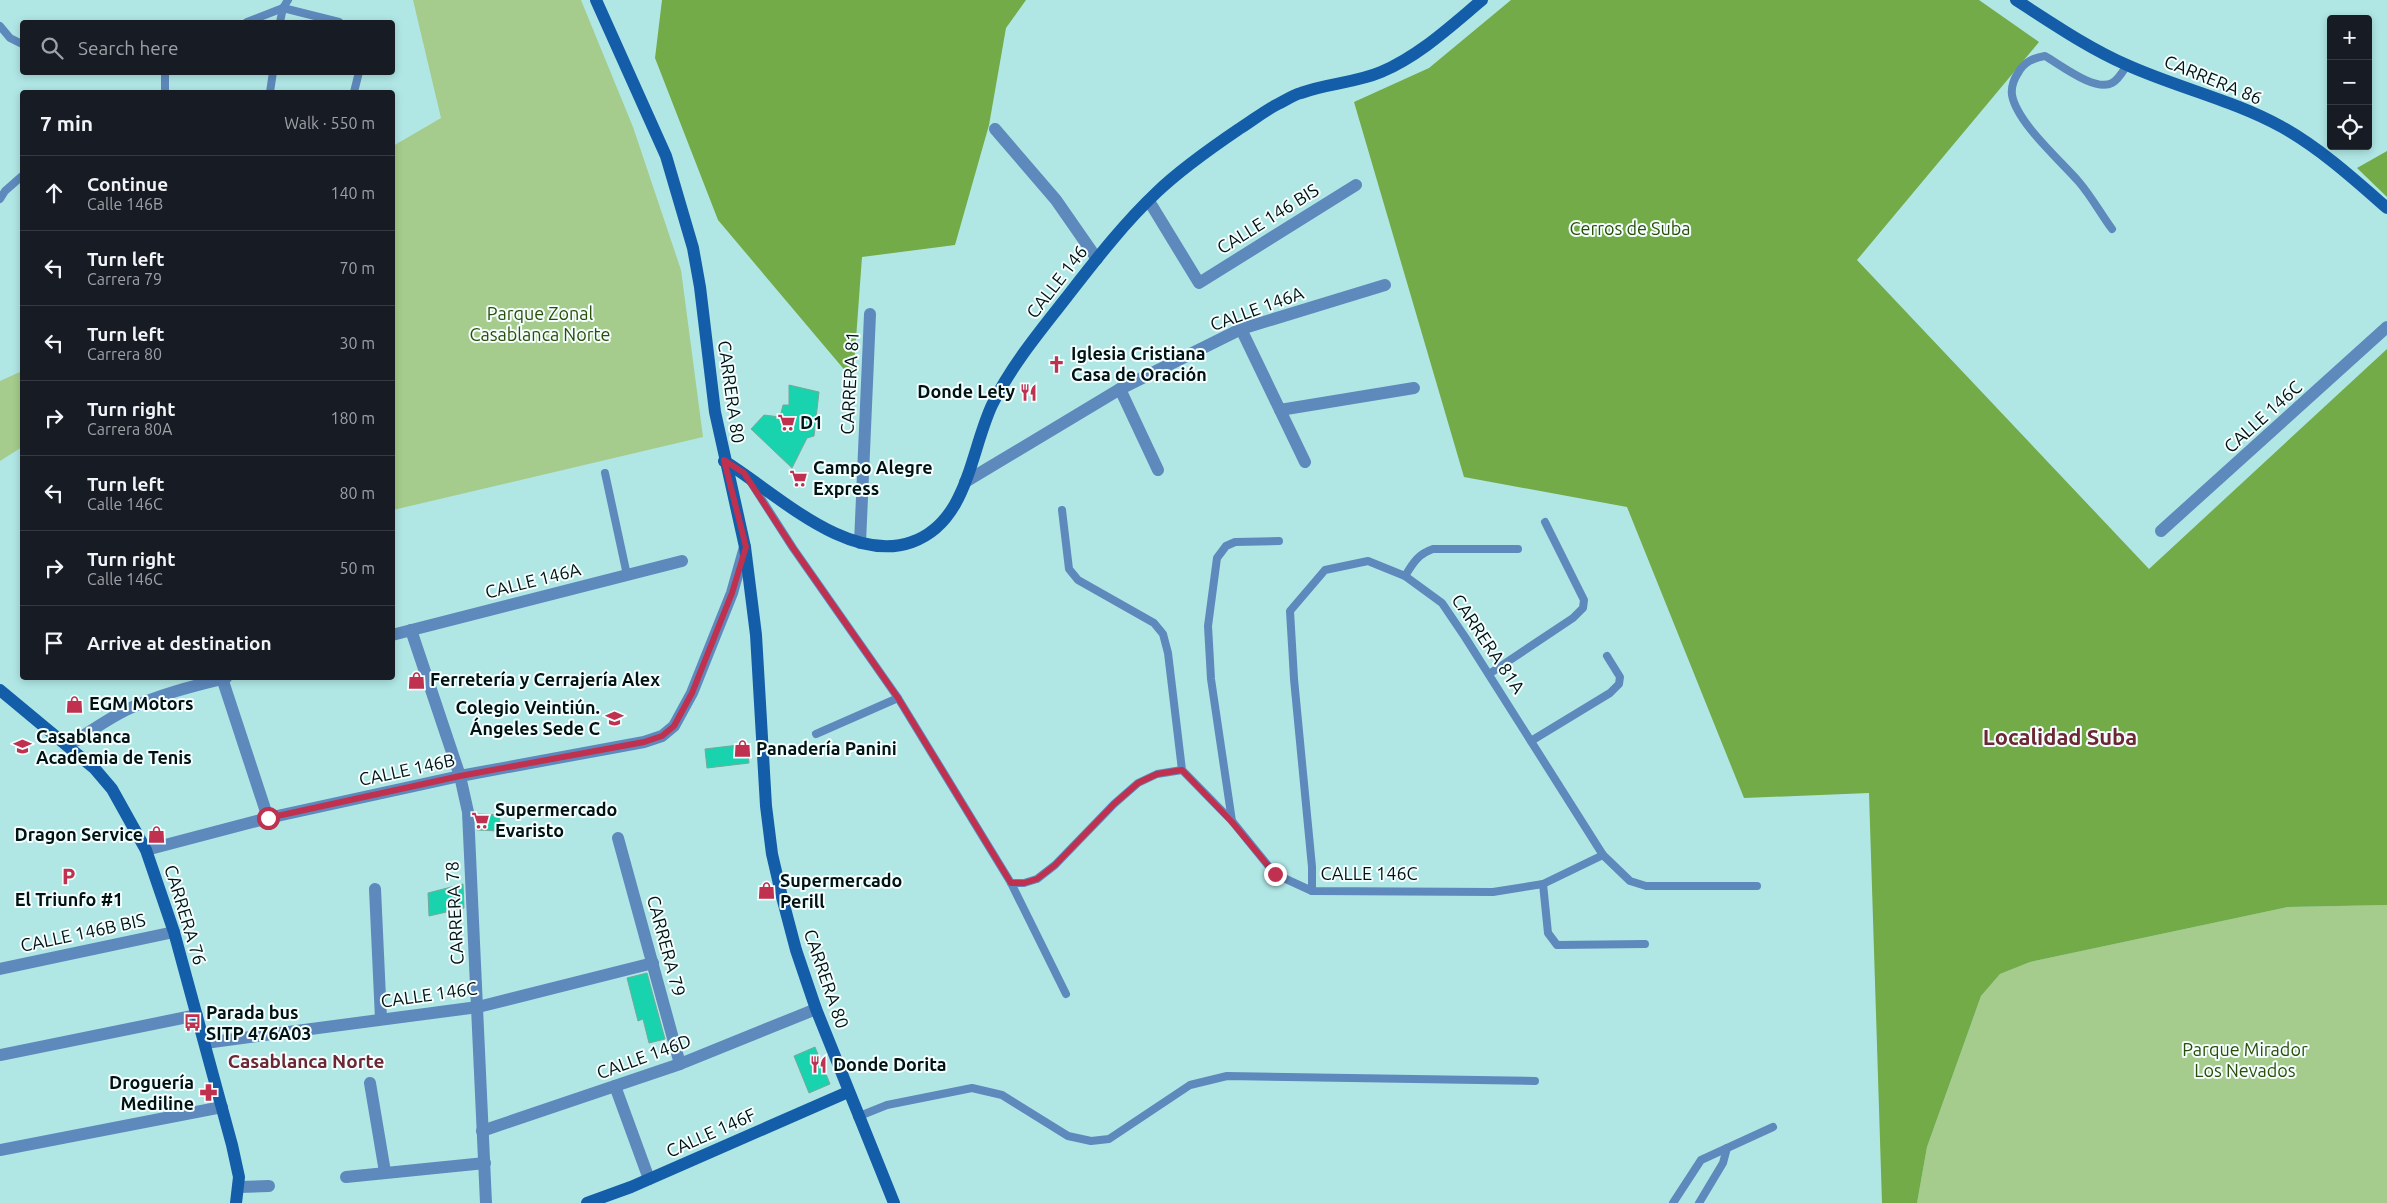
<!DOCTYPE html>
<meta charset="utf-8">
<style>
body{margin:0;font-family:Ubuntu,sans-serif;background:#242831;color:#f1f3f6}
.controls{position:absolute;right:15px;top:15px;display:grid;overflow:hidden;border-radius:5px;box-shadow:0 2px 8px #0003}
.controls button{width:45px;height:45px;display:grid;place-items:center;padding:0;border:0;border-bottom:1px solid #363941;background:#171b24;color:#f1f3f6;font:25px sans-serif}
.stop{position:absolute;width:15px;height:15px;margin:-11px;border:4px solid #c0304f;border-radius:50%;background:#fff}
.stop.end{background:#c0304f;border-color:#fff;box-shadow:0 1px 5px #0008}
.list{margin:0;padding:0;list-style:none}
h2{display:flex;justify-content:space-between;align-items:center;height:65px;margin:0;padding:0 20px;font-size:21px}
h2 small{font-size:16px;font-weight:400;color:#9ea1a6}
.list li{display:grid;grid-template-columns:32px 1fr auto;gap:15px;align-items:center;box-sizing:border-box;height:75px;padding:0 20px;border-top:1px solid #363941}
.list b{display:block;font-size:19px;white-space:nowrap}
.list p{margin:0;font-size:16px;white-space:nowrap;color:#9ea1a6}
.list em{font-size:16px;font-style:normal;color:#9ea1a6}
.icon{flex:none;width:28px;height:28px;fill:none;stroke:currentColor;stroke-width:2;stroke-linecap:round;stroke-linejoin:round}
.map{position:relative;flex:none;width:2387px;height:1203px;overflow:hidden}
.search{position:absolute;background:#171b24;box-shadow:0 2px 8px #0003;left:20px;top:20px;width:375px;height:55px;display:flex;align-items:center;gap:12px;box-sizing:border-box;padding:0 18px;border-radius:5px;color:#9ea1a6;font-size:19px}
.panel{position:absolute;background:#171b24;box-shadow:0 2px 8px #0003;left:20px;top:90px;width:375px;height:590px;border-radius:5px}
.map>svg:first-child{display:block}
.green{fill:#a5cc8c}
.forest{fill:#72ab47}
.building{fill:#19d3ae;stroke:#77a899}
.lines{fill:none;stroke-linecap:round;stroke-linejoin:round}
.lane{stroke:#5e89bc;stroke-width:8}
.street{stroke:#5e89bc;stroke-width:12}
.secondary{stroke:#145ea9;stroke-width:12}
.route{stroke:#c0304f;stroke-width:6}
.labels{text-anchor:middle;stroke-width:4;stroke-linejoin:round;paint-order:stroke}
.street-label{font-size:18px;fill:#001212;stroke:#f4fefe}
.park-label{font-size:18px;fill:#2a4e06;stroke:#f4fefe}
.poi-label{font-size:18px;font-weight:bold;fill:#001212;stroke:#f4fefe;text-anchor:start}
.neighbourhood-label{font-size:19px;font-weight:bold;fill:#6d2732;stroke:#f4fefe}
.district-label{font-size:22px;font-weight:bold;fill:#6d2732;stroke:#f4fefe}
</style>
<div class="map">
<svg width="2387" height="1203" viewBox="0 0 2387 1203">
<rect width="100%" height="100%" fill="#b0e7e5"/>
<g class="green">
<path d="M413 0H581L633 127 681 270 703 437 393 510V146L441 118Z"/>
<path d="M22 371V447L0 461V381Z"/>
<path d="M2387 905V1203H1917L1927 1147 1981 996 2000 974 2030 962 2288 907Z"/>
</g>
<g class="forest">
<path d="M662 0H1026L1006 28 989 125 955 245 862 257 853 380 718 220 655 58Z"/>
<path d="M1511 0H1979L2039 42 1857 260 2149 569 2387 349V905L2288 907 2030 962 2000 974 1981 996 1927 1147 1917 1203H1882L1869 793 1744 798 1627 507 1464 477 1354 102 1429 68Z"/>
<path d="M2387 151V197L2357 168Z"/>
</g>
<g class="building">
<path d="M789 385 819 392 814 436 807 438 792 468 751 429 764 415 780 417 783 405H789Z"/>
<path d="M747 744 749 763 707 768 705 749Z"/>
<path d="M478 814 500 815 499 831 477 830Z"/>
<path d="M463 884 464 908 429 916 428 893Z"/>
<path d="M647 973 665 1039 649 1043 643 1019 638 1021 627 978Z"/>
<path d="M815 1047 830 1084 809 1093 794 1056Z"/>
</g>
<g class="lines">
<g class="lane">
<path d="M247 22 283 8 288 0"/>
<path d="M280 22 283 8 339 22"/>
<path d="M0 26 10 38 22 44"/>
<path d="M165 72V92"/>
<path d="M270 92 273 72"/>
<path d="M354 92 359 72"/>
<path d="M0 199 5 191 22 176"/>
<path d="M2112 229C2101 214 2091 196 2079 182 2061 161 2017 123 2012 95 2011 87 2014 79 2018 73 2024 62 2033 58 2045 56 2061 65 2095 92 2112 83 2119 79 2123 71 2127 65"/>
<path d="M605 473 627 575"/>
<path d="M750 481 793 548 898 698 1011 883 1066 994"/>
<path d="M1062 510 1069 569 1078 580 1154 623 1163 634 1168 653 1182 770"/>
<path d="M1405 576C1413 563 1418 554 1433 549H1518"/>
<path d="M1489 674 1573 618 1583 608 1584 600 1545 522"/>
<path d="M816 734 898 698"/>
<path d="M1531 741 1610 693 1619 684 1620 677 1607 656"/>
<path d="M1232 821 1211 679 1208 626 1217 558 1226 546 1235 542 1279 541"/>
<path d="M1011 883H1024L1037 879 1055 865 1114 804 1138 783 1157 774 1182 770 1232 821 1275 874 1312 891 1493 892 1543 884 1603 855"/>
<path d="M1543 884 1548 933 1557 945 1645 944"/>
<path d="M1312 891V867L1294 679 1290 611 1325 570 1368 561 1405 576 1442 603 1465 637 1603 855 1630 881 1646 886H1757"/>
<path d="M857 1117 887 1105 972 1088 1002 1095 1068 1136 1091 1141 1109 1139 1190 1085 1227 1076 1535 1081"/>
<path d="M1673 1203 1701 1160 1773 1127"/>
<path d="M1699 1203 1723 1163 1727 1148"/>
</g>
<g class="street">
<path d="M995 129 1056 200 1097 259"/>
<path d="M1149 201 1199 283 1356 185"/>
<path d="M1241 329 1305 462"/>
<path d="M1120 389 1158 470"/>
<path d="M1280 410 1414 388"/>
<path d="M965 482 1120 389 1241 329 1385 285"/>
<path d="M2161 531 2387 327"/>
<path d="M860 543 870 314"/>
<path d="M411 630 460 776 468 812 486 1203"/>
<path d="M392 635 682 561"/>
<path d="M222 678 268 818"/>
<path d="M69 745C88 733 106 720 126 710 157 695 193 686 226 678"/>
<path d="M618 838 680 1064"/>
<path d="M146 850 268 818 460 776 644 742 662 736 674 726 692 693 732 593 745 547"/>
<path d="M375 889 381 1019"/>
<path d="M0 969 174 932"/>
<path d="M205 1043 478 1007 653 963"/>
<path d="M0 1055 197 1015"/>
<path d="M370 1083 385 1172"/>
<path d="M615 1086 649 1179"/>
<path d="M482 1131 680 1064 816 1009"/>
<path d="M0 1150 222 1107"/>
<path d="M346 1177 485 1163"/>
<path d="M239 1187 269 1186"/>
</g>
<g class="secondary">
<path d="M596 0 666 156 693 248 700 287 715 412 745 547 756 635 766 806 772 854 782 897 796 950 816 1009 894 1203"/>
<path d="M2016 0C2052 23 2088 48 2127 65 2178 88 2233 100 2282 127 2321 149 2354 179 2387 208"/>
<path d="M724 461C775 492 848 565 912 542 968 522 970 452 992 405 1011 366 1040 331 1066 298 1094 262 1123 224 1157 192 1181 169 1211 148 1239 129 1252 121 1264 111 1278 104 1286 100 1293 95 1301 93 1328 83 1355 83 1381 72 1419 56 1451 26 1482 0"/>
<path d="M0 690 95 769 112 789 146 850 174 932 232 1145 239 1177 236 1203"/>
<path d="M587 1203 631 1187 848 1092"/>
</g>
</g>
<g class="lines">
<path class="route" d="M268 818 460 776 644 742 662 736 674 726 692 693 732 593 746 547 724 460 744 473 793 548 898 698 1011 883H1024L1037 879 1055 865 1114 804 1138 783 1157 774 1182 770 1232 822 1275 874"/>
</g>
<defs>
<symbol id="church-bare" viewBox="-9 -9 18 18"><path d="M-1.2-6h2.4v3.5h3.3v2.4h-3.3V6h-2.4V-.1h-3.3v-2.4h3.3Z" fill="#c0304f" stroke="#f4fefe" stroke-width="2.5" paint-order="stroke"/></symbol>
<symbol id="restaurant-bare" viewBox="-9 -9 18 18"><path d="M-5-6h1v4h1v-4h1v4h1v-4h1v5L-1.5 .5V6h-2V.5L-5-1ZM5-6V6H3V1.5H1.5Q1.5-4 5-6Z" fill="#c0304f" stroke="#f4fefe" stroke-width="2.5" paint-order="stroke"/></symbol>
<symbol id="supermarket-bare" viewBox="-9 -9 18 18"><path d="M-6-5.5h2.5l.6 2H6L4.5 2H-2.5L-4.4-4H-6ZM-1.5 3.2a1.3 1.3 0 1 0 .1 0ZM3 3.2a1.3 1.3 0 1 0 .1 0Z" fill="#c0304f" stroke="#f4fefe" stroke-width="2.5" paint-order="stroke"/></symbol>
<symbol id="shop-bare" viewBox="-9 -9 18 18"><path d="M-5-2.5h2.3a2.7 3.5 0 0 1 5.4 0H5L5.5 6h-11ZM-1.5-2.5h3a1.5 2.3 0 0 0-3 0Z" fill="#c0304f" stroke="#f4fefe" stroke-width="2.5" paint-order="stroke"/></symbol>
<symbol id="school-bare" viewBox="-9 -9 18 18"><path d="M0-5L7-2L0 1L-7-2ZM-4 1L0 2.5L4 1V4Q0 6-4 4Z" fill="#c0304f" stroke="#f4fefe" stroke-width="2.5" paint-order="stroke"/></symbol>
<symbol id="parking-bare" viewBox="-9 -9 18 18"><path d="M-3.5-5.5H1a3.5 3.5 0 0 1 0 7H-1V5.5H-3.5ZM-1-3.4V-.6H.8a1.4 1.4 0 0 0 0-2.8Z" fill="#c0304f" stroke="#f4fefe" stroke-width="2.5" paint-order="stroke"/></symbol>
<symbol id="bus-bare" viewBox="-9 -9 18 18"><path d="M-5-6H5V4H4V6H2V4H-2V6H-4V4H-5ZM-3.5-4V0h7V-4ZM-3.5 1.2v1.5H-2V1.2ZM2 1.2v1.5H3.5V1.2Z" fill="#c0304f" stroke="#f4fefe" stroke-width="2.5" paint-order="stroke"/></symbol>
<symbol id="pharmacy-bare" viewBox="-9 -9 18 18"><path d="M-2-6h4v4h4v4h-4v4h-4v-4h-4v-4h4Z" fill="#c0304f" stroke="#f4fefe" stroke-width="2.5" paint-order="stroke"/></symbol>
</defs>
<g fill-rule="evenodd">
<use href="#church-bare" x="1044" y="352" width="25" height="25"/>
<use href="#restaurant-bare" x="1016" y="380" width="25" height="25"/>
<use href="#supermarket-bare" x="774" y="410" width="25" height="25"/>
<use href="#supermarket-bare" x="786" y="466" width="25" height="25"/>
<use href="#shop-bare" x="404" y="668" width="25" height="25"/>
<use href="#shop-bare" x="62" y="692" width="25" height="25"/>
<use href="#school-bare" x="602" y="706" width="25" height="25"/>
<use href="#school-bare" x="10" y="734" width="25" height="25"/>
<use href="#shop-bare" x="730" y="736" width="25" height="25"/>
<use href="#supermarket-bare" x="468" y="808" width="25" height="25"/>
<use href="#shop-bare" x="144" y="822" width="25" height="25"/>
<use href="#parking-bare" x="56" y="864" width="25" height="25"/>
<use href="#shop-bare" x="754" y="878" width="25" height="25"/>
<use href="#bus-bare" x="180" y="1010" width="25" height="25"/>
<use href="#restaurant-bare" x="806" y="1052" width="25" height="25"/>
<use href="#pharmacy-bare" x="196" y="1080" width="25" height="25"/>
</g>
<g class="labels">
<g class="street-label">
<text transform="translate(2213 80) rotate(22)" y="6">CARRERA 86</text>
<text transform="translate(1268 219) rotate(-32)" y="6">CALLE 146 BIS</text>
<text transform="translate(1057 282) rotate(-52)" y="6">CALLE 146</text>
<text transform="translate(1257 309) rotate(-20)" y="6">CALLE 146A</text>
<text transform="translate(850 383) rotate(-87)" y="6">CARRERA 81</text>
<text transform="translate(731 392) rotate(82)" y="6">CARRERA 80</text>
<text transform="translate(2263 417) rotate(-42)" y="6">CALLE 146C</text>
<text transform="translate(533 581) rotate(-14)" y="6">CALLE 146A</text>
<text transform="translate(1488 644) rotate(56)" y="6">CARRERA 81A</text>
<text transform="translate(407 770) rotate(-12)" y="6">CALLE 146B</text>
<text x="1369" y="880">CALLE 146C</text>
<text transform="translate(455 913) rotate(-93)" y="6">CARRERA 78</text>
<text transform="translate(185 915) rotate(73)" y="6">CARRERA 76</text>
<text transform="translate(83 933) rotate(-12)" y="6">CALLE 146B BIS</text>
<text transform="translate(666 946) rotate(75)" y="6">CARRERA 79</text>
<text transform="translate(826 979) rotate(71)" y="6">CARRERA 80</text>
<text transform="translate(429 995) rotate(-8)" y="6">CALLE 146C</text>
<text transform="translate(644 1057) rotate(-20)" y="6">CALLE 146D</text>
<text transform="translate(711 1133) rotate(-24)" y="6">CALLE 146F</text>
</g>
<g class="park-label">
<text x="1630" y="235">Cerros de Suba</text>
<text x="540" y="320">Parque Zonal<tspan x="540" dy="21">Casablanca Norte</tspan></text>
<text x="2245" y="1056">Parque Mirador<tspan x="2245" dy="21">Los Nevados</tspan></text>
</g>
<g class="poi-label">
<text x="1071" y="360">Iglesia Cristiana<tspan x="1071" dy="21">Casa de Oración</tspan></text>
<text x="1015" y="398" text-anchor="end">Donde Lety</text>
<text x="800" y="429">D1</text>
<text x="813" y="474">Campo Alegre<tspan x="813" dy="21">Express</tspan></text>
<text x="430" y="686">Ferretería y Cerrajería Alex</text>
<text x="89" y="710">EGM Motors</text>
<text x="600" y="714" text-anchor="end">Colegio Veintiún.<tspan x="600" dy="21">Ángeles Sede C</tspan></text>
<text x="36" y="743">Casablanca<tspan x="36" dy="21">Academia de Tenis</tspan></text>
<text x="756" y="755">Panadería Panini</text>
<text x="495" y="816">Supermercado<tspan x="495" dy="21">Evaristo</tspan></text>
<text x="143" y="841" text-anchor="end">Dragon Service</text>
<text x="780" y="887">Supermercado<tspan x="780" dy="21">Perill</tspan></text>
<text x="69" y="906" text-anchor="middle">El Triunfo #1</text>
<text x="206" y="1019">Parada bus<tspan x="206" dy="21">SITP 476A03</tspan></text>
<text x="833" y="1071">Donde Dorita</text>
<text x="194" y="1089" text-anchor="end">Droguería<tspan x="194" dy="21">Mediline</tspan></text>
</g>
<g class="neighbourhood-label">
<text x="306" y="1068">Casablanca Norte</text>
</g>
<g class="district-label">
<text x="2060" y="745">Localidad Suba</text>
</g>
</g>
</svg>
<div class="controls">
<button>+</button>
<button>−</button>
<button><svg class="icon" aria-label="locate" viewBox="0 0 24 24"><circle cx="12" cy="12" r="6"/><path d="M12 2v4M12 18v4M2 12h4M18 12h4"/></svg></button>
</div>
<div class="stop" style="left:268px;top:818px"></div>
<div class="stop end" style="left:1275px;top:874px"></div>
<div class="search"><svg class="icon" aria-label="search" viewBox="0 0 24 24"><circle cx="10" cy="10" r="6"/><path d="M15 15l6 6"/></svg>Search here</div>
<section class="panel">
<h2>7 min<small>Walk · 550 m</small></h2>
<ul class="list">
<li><svg class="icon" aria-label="ahead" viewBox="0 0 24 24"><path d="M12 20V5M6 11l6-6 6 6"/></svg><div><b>Continue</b><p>Calle 146B</p></div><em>140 m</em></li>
<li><svg class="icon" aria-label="left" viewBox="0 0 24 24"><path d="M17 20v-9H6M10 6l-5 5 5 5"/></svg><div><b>Turn left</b><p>Carrera 79</p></div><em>70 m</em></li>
<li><svg class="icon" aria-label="left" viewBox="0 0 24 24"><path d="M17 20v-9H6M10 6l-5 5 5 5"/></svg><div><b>Turn left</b><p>Carrera 80</p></div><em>30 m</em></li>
<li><svg class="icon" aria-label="right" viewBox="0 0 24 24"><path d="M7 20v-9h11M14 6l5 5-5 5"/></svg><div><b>Turn right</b><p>Carrera 80A</p></div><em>180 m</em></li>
<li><svg class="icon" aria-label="left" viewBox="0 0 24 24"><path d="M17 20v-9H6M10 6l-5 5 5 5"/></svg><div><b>Turn left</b><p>Calle 146C</p></div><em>80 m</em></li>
<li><svg class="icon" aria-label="right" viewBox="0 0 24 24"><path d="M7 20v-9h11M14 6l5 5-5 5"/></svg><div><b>Turn right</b><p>Calle 146C</p></div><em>50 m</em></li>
<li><svg class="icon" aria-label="arrive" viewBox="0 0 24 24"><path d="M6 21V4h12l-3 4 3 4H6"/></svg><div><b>Arrive at destination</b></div></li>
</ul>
</section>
</div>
